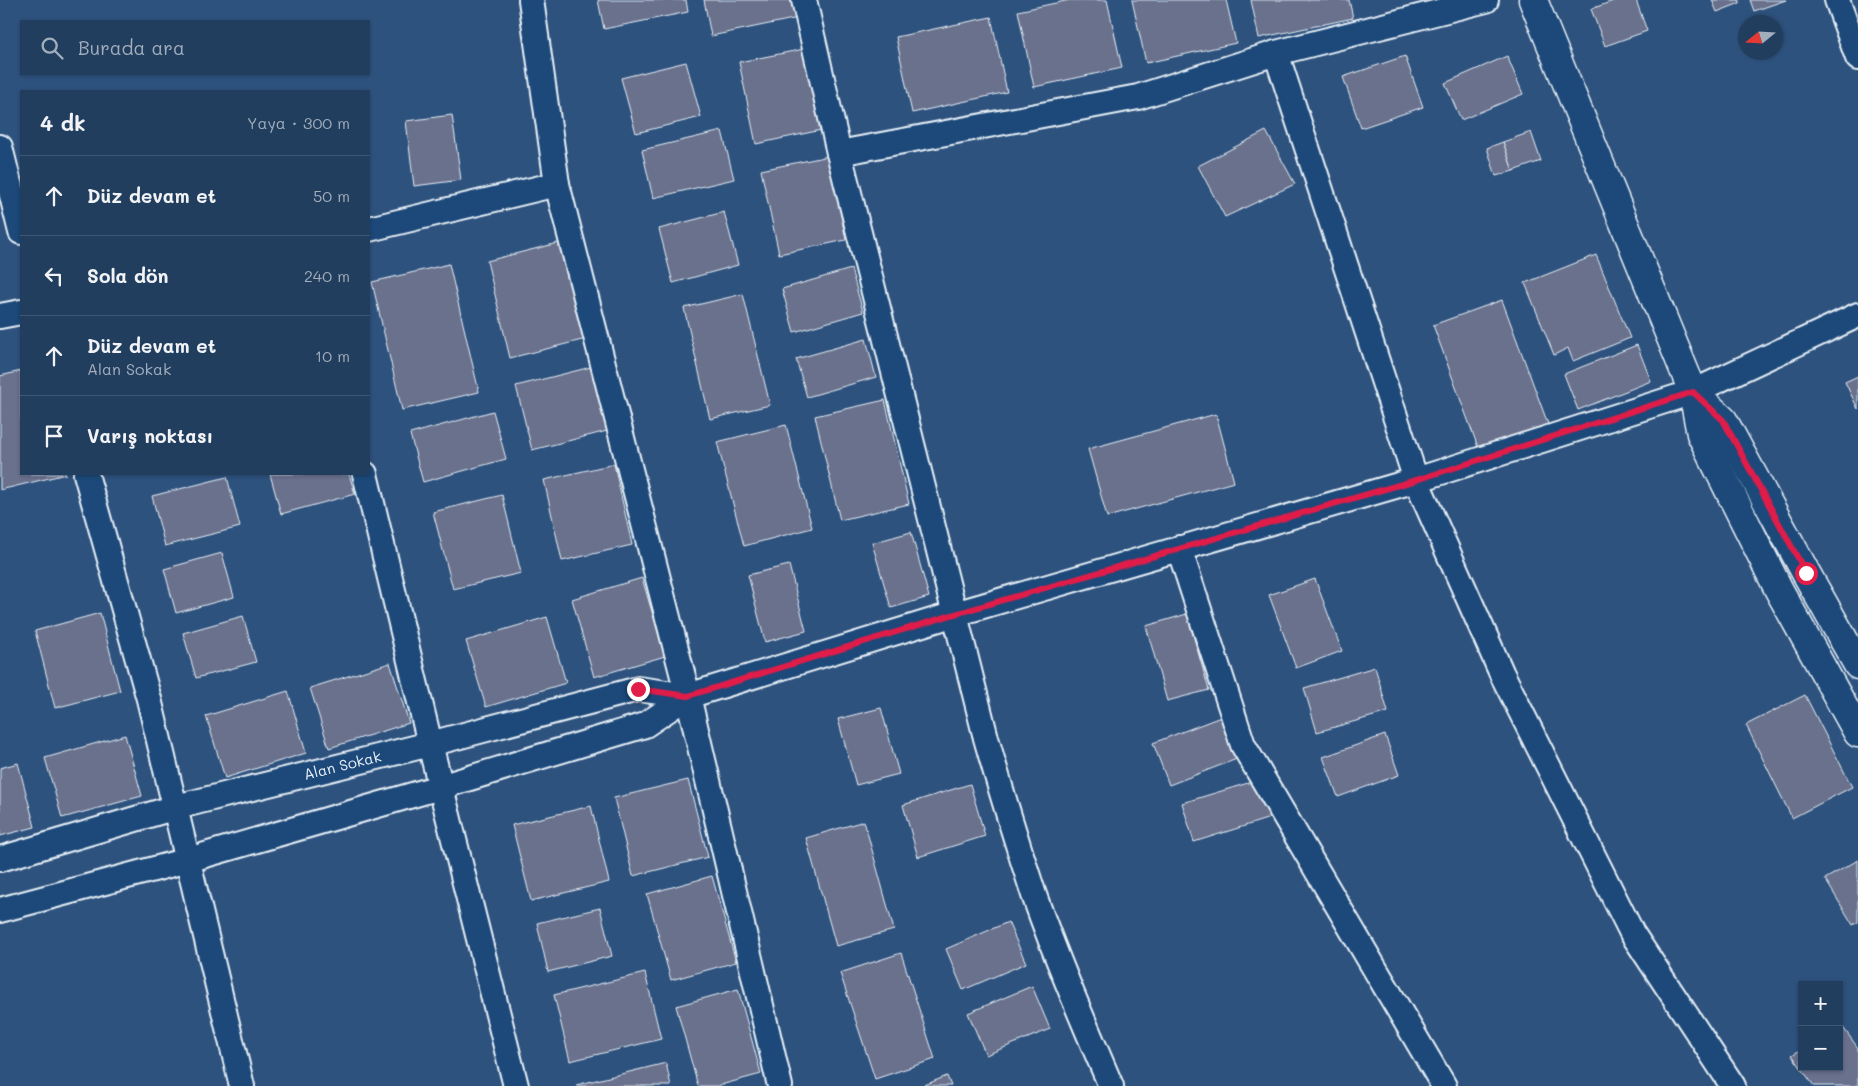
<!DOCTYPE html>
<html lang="tr">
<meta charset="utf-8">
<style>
body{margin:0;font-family:Mali,sans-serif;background:#2a4564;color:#f1f3f6}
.controls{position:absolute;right:15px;bottom:15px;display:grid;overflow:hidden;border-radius:0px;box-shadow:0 1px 4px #0004}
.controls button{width:45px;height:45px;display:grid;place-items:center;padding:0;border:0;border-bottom:1px solid #3f5773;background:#223e5e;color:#f1f3f6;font:25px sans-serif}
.compass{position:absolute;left:1738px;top:15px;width:45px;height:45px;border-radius:50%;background:#223e5e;box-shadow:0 1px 4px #0004;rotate:252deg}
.stop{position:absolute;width:15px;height:15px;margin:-11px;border:4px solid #e11d48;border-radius:50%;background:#fff}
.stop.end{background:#e11d48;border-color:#fff;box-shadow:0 1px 5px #0008}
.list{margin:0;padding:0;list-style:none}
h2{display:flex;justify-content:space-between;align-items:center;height:65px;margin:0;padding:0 20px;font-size:21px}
h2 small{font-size:16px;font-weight:400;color:#a2aebc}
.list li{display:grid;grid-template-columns:32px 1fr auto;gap:15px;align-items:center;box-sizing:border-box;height:80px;padding:0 20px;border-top:1px solid #3f5773}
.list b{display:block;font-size:19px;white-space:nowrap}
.list p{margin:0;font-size:16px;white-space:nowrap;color:#a2aebc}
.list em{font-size:16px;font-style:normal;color:#a2aebc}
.icon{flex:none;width:28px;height:28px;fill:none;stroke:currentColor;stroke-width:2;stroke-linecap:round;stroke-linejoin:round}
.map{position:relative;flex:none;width:1858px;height:1086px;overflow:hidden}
.search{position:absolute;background:#223e5e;box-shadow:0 1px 4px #0004;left:20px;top:20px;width:350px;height:55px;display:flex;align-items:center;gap:12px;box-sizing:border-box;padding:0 18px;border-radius:0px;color:#a2aebc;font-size:19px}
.panel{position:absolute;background:#223e5e;box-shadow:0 1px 4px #0004;left:20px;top:90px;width:350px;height:385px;border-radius:0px}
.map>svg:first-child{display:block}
.building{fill:#6a718d;stroke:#e8f1f8}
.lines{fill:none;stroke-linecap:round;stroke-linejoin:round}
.street-casing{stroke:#e8f1f8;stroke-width:28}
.secondary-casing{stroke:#e8f1f8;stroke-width:31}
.street{stroke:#1f4a7a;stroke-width:24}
.secondary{stroke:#1f4a7a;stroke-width:28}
.route{stroke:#e11d48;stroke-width:6}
.labels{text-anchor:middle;stroke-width:4.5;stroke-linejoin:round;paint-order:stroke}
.street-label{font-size:15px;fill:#e8f1f8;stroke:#1f4a7a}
</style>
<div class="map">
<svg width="1858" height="1086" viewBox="0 0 1858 1086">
<rect width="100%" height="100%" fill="#2e527e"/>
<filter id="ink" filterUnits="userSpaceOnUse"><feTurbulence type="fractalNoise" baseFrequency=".02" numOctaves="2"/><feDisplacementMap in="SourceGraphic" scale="10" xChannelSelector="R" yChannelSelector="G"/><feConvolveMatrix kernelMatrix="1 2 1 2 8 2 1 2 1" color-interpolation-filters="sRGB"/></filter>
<g filter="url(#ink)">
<g class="building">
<path d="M598 0H686L688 12 604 29Z"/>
<path d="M704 0H794L798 18 711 36Z"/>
<path d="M1070 0H1107L1122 68 1034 87 1018 11Z"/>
<path d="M1132 0H1226L1236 43 1146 63Z"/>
<path d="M1251 0H1349L1353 18 1259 38Z"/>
<path d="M1616 0H1636L1647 31 1605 46 1591 9Z"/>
<path d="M1712 0H1739L1740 3 1717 12Z"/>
<path d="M1750 0H1786L1754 11Z"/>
<path d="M991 17 1007 92 912 113 896 37Z"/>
<path d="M809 48 826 129 756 144 739 62Z"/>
<path d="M1405 56 1423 107 1361 128 1343 77Z"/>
<path d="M1507 56 1523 94 1461 120 1445 83Z"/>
<path d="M686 62 701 117 636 133 621 78Z"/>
<path d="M452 115 461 180 414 186 406 121Z"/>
<path d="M722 131 734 179 653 198 642 150Z"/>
<path d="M1266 131 1295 184 1225 217 1198 166Z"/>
<path d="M1531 132 1541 161 1513 171 1503 142Z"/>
<path d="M1503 142 1513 171 1496 176 1487 148Z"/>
<path d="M829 156 846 240 779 254 761 170Z"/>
<path d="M724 212 738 265 673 283 659 229Z"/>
<path d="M562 242 586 339 510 358 487 261Z"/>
<path d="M1596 255 1630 338 1573 361 1568 348 1554 355 1525 283Z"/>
<path d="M449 264 479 392 402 410 372 282Z"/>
<path d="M851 269 863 312 794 332 782 289Z"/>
<path d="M743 294 770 405 710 419 684 308Z"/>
<path d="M1502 300 1548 424 1479 450 1433 325Z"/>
<path d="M866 339 876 377 807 397 796 359Z"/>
<path d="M1637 345 1651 381 1578 410 1564 374Z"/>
<path d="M595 366 611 430 532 450 516 386Z"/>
<path d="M21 371V474H66L0 490V376Z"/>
<path d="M1858 376V409L1845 382Z"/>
<path d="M885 400 909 504 840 520 815 416Z"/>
<path d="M493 411 506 459 423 482 410 434Z"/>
<path d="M1216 414 1234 482 1107 517 1088 449Z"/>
<path d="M786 425 812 528 744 546 717 442Z"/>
<path d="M614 464 632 545 562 561 544 480Z"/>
<path d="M270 474H349L355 494 281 514Z"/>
<path d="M227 477 240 527 165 546 152 496Z"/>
<path d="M502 495 521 573 453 589 433 512Z"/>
<path d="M911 532 929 597 891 608 872 543Z"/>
<path d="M222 553 234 597 176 613 164 569Z"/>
<path d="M789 565 806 631 765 642 748 575Z"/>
<path d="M642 578 665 656 594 677 572 599Z"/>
<path d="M1315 579 1342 651 1296 668 1269 595Z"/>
<path d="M100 613 120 691 55 708 35 631Z"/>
<path d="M1187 614 1209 690 1167 701 1146 626Z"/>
<path d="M243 616 256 662 196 678 183 633Z"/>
<path d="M547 617 566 683 486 707 466 641Z"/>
<path d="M390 663 409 723 329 748 310 688Z"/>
<path d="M1375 667 1388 712 1317 732 1304 688Z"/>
<path d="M288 691 306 753 225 778 206 716Z"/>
<path d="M1805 695 1852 787 1792 818 1746 725Z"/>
<path d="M881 708 899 774 856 785 838 719Z"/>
<path d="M1226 715 1242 757 1169 785 1153 743Z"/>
<path d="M125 735 142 796 62 818 45 758Z"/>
<path d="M1385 735 1399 775 1338 797 1323 757Z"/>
<path d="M18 763 35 827 0 836V768Z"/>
<path d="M688 780 708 857 633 876 614 798Z"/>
<path d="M1258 780 1270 818 1194 842 1182 803Z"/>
<path d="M970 784 985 836 918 857 903 805Z"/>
<path d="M591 806 609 882 531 901 512 825Z"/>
<path d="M864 821 894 930 836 946 806 838Z"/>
<path d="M1858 860V922L1853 925 1825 879Z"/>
<path d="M712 876 736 962 671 980 647 894Z"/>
<path d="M600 908 612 956 548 972 537 923Z"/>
<path d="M1008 922 1026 963 963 990 946 949Z"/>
<path d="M901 953 935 1059 875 1079 840 973Z"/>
<path d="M645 973 661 1039 570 1061 554 995Z"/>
<path d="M1032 986 1050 1029 986 1055 968 1013Z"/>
<path d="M738 989 761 1074 717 1086H698L676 1006Z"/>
<path d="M1839 1022 1858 1048V1086H1814L1792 1055 1802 1049V1067H1839Z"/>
<path d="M666 1063 671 1086H576V1085Z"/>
<path d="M947 1076 951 1086H922Z"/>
</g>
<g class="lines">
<defs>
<g id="street">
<path d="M531 0 557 184 688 696 780 1086"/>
<path d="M804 0 839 153 986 738C1001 791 1017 843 1034 895 1057 960 1084 1023 1111 1086"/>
<path d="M1837 0 1858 58"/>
<path d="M1276 53 1416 480 1502 674 1632 933 1733 1086"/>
<path d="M0 147 21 232"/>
<path d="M839 153 1138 97 1276 53 1486 0"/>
<path d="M369 229 557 184"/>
<path d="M0 316 21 312"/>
<path d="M86 474 149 699 242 1086"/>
<path d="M365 474 430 744 516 1086"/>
<path d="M1179 548 1243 745 1444 1086"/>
<path id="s1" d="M0 859 176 807 430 744 638 689 688 696"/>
<path d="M0 910 188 860 440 787 645 725 688 696 955 614 1416 480 1693 392 1858 315"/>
</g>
<g id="secondary">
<path d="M1533 0 1693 392 1701 434 1779 590 1858 733"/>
<path d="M1693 392 1723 420 1806 573 1858 665"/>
</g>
</defs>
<use href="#street" class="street-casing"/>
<use href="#secondary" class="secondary-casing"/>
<use href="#street" class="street"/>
<use href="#secondary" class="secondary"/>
</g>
</g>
<g class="lines" filter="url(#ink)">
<path class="route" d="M638 689 688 696 955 614 1416 480 1693 392 1723 420 1806 573"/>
</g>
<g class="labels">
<g class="street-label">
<text dy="5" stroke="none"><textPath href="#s1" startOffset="355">Alan Sokak</textPath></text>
</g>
</g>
</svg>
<div class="controls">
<button>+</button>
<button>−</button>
</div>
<svg class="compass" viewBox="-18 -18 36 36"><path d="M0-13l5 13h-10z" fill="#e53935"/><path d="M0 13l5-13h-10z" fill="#a2aebc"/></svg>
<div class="stop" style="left:1806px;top:573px"></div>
<div class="stop end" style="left:638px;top:689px"></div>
<div class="search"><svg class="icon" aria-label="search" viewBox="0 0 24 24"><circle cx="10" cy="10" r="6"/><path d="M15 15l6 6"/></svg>Burada ara</div>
<section class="panel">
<h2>4 dk<small>Yaya · 300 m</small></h2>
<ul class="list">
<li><svg class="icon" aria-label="ahead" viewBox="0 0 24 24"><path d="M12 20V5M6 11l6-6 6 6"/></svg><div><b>Düz devam et</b></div><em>50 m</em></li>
<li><svg class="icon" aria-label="left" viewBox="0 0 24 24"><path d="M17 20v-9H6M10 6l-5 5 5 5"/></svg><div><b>Sola dön</b></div><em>240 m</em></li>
<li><svg class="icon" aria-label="ahead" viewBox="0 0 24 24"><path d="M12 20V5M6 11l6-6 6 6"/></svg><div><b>Düz devam et</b><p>Alan Sokak</p></div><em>10 m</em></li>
<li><svg class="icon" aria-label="arrive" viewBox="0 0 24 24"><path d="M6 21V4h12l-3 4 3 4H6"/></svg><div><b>Varış noktası</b></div></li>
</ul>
</section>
</div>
